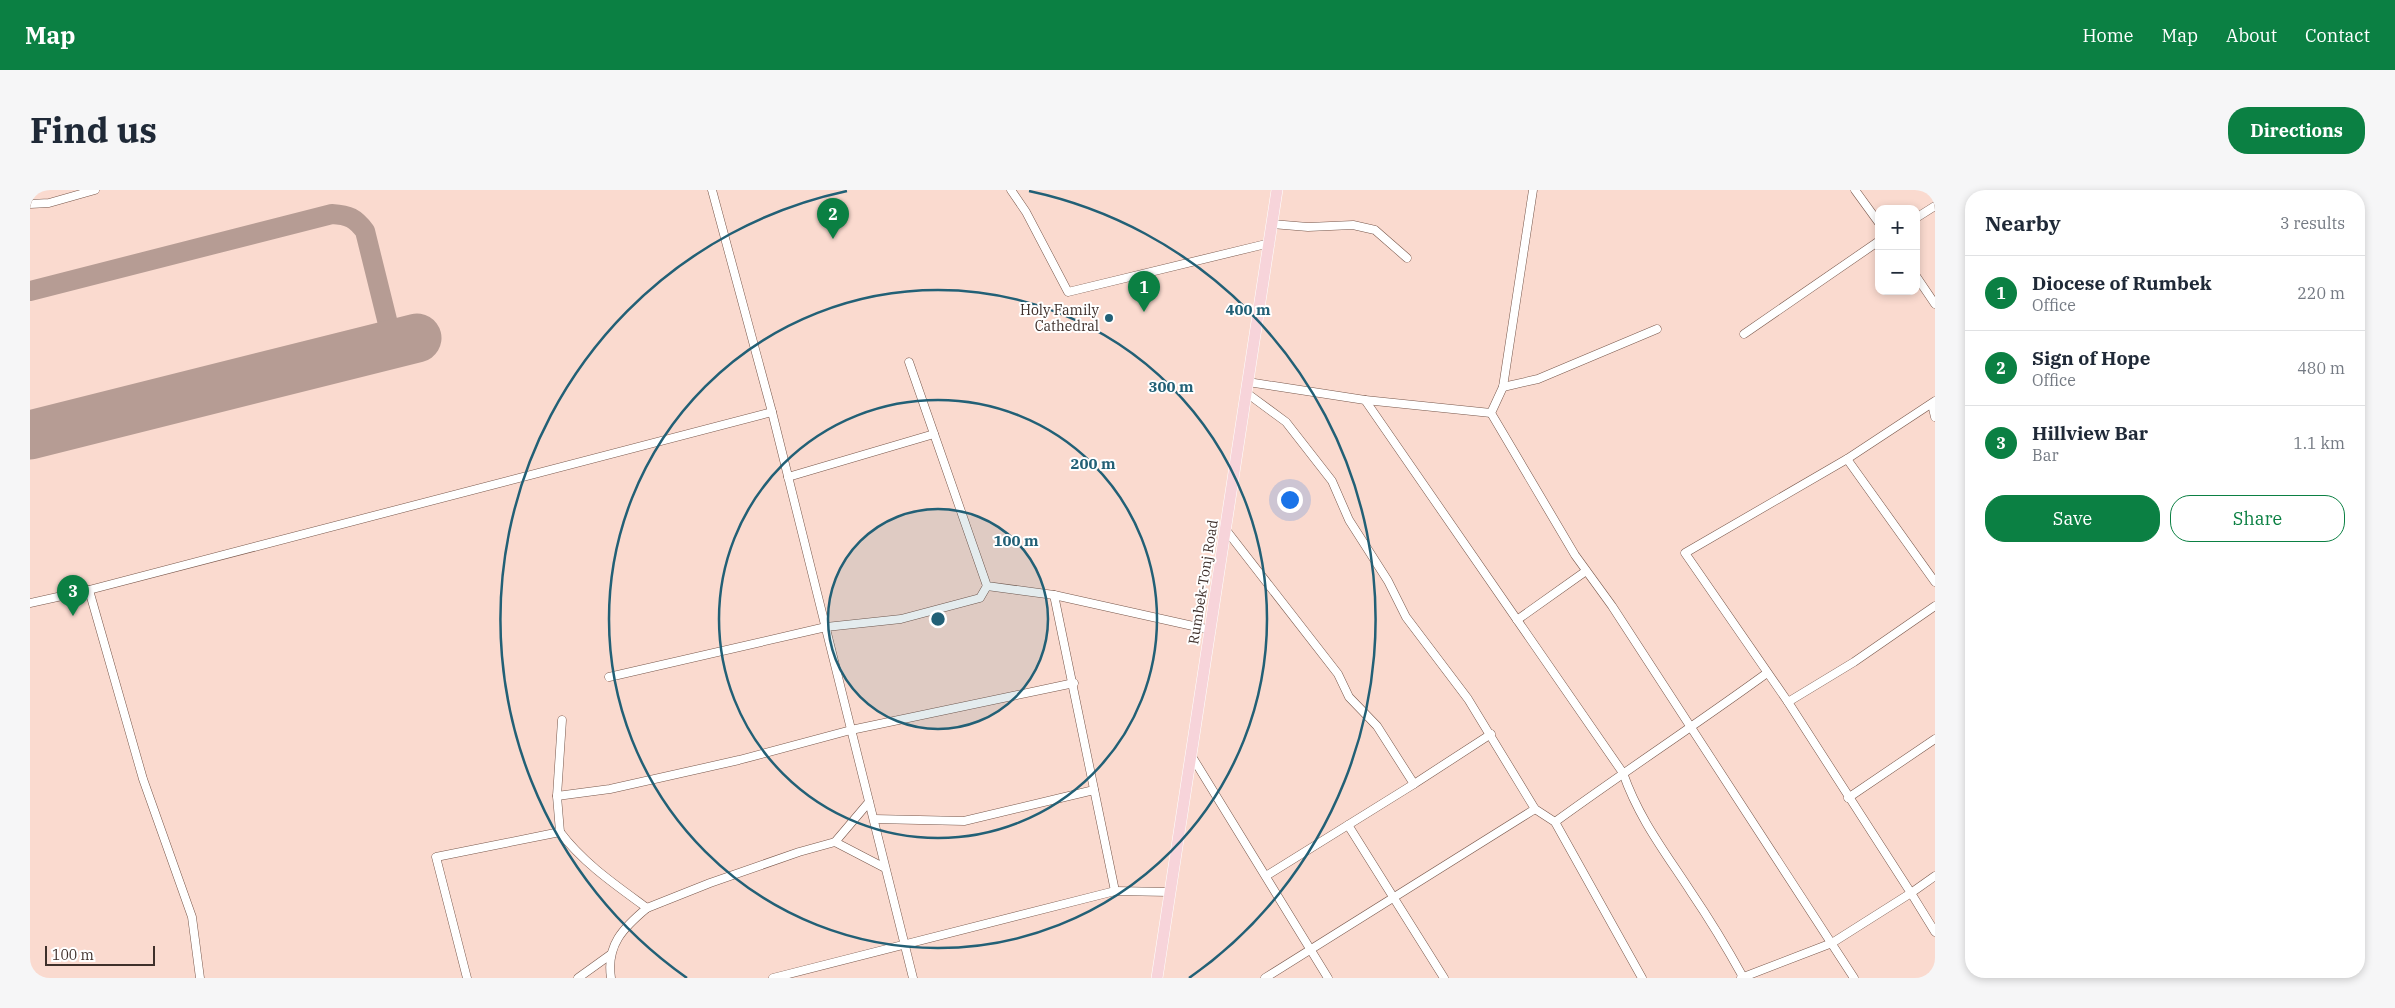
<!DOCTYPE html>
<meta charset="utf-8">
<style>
body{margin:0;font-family:"IBM Plex Serif",serif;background:#f6f6f7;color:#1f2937}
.controls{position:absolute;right:15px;top:15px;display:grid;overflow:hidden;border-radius:10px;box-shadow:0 2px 8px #0003}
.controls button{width:45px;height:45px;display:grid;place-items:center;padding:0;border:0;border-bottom:1px solid #e0e1e3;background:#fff;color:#1f2937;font:25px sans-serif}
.scale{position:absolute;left:15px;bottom:12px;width:110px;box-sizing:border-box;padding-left:5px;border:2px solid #3e2f2a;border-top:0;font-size:14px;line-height:18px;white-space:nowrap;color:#3e2f2a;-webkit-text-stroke:4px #fff;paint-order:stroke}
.you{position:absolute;left:1259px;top:309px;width:18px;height:18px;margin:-12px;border:4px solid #fff;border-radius:50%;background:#1a73e8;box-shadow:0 0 0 8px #1a73e833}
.badge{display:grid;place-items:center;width:32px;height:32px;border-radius:50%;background:#0b8043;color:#fff;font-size:16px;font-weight:700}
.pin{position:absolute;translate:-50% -41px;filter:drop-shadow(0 1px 2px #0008)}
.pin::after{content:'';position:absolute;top:26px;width:18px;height:15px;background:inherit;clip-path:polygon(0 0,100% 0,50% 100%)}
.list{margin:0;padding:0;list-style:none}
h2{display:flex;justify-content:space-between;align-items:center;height:65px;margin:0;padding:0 20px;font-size:21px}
h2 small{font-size:16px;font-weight:400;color:#747a83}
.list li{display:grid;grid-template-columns:32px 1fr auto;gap:15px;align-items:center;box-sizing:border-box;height:75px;padding:0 20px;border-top:1px solid #e0e1e3}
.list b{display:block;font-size:19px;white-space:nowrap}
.list p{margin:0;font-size:16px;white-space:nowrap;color:#747a83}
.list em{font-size:16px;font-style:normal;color:#747a83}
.actions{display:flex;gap:10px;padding:15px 20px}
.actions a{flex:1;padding:11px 0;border:1px solid #0b8043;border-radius:20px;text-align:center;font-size:18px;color:#0b8043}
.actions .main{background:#0b8043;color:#fff}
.map{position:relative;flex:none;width:1905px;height:788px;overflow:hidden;border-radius:20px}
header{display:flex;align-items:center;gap:30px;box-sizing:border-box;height:70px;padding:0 25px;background:#0b8043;color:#fff}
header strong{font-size:24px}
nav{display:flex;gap:28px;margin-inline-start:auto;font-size:18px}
.intro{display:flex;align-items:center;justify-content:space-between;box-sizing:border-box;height:120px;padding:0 30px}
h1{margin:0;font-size:35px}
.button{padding:12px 22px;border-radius:20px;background:#0b8043;color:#fff;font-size:18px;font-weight:700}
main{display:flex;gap:30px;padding:0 30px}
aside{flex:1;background:#fff;border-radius:20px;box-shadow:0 2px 8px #0003}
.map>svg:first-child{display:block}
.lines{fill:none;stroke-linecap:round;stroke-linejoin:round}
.taxiway{stroke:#b69c94;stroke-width:20}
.runway{stroke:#b69c94;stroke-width:49}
.street-casing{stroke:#78574b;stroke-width:9}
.primary-casing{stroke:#fff;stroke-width:12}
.street{stroke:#fff;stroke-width:8}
.primary{stroke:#f7d4da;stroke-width:11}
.ring{fill:none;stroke:#226076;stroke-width:2.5}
.poi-dot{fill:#226076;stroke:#fff;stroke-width:2}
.labels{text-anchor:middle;stroke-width:4;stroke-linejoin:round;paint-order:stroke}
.poi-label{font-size:14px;fill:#3e2f2a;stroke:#fff;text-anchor:end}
.street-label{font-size:14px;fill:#3e2f2a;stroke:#fff}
.centre{fill:#226076;stroke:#fff;stroke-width:2.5}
.ring-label{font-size:15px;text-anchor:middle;font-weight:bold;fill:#226076;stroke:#fff;stroke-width:4;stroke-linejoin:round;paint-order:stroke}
</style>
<header>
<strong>Map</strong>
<nav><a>Home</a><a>Map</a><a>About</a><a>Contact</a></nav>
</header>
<div class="intro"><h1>Find us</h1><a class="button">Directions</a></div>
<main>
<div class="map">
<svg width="1905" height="788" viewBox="0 0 1905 788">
<rect width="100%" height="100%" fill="#fadacf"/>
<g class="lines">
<path class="taxiway" d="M0 101 302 24C319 25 325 28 335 41L363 154"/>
<path class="runway" d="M0 245 387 148"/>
<defs>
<g id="street">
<path d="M682 0 742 222 883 788"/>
<path d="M981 0 996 22 1038 102 1240 53"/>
<path d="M1503 0 1473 197 1461 223 1545 365 1582 416 1824 788"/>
<path d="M1825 0 1849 33"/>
<path d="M0 14 19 13 65 0"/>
<path d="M1886 28 1905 16"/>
<path d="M1242 34 1278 37 1323 35 1345 40 1377 68"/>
<path d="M1886 86 1905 114"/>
<path d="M1714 144 1849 51"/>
<path d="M879 172 957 396 1024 405 1181 440"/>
<path d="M1218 192 1335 210 1593 583C1609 629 1635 662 1661 702 1680 730 1697 758 1713 787"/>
<path d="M1473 197 1508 189 1627 139"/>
<path d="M1218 204 1256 232 1302 291 1319 330 1358 391 1376 427 1438 509 1505 619 1525 632 1612 788"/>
<path d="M1335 210 1461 223"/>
<path d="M1902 214 1905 227"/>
<path d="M1817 269 1905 392"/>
<path d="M758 287 904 244"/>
<path d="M1196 340 1308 484 1319 507 1347 536 1384 594 1461 544"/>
<path d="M59 400 113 589 162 727 170 788"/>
<path d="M1024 405 1085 701"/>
<path d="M0 413 59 400 742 222"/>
<path d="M1487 430 1556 381"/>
<path d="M579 487 796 437 871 429 950 408 957 396"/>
<path d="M1758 512 1824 472 1905 416"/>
<path d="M1161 565 1298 788"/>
<path d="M527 606 580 599 709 570 821 540 1044 493"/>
<path d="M1818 608 1905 549"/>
<path d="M844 629 934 631 1064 600"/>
<path d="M1525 632C1595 581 1667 534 1737 483"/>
<path d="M1318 635 1414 788"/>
<path d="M530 642C553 673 587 696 617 718 593 738 576 755 581 788"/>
<path d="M805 652 839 612"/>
<path d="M1236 686 1384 594"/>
<path d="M1905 686 1881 703 1905 742"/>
<path d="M617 718 680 693 769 662 805 652 855 678"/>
<path d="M437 788 406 667 530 642 527 606 532 530"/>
<path d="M548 788 580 765"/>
<path d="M743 788 1085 701 1139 702"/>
<path d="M1235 788 1505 619"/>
<path d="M1711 788 1802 753 1881 703 1758 512 1655 363 1817 269 1905 211"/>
</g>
<path id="primary" d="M1127 788 1247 0"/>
</defs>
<use href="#street" class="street-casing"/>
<use href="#primary" class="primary-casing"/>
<use href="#street" class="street"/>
<use href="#primary" class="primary"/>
</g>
<circle cx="908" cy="429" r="110" fill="#226076" fill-opacity=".12"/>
<g class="ring">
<circle cx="908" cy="429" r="110"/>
<circle cx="908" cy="429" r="219"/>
<circle cx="908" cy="429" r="329"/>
<path d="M657 788A438 438 0 0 1 817 1M999 1A438 438 0 0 1 1159 788"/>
</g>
<circle class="poi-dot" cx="1079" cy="128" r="5"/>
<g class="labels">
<g class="poi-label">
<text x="1069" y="125">Holy Family<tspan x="1069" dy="16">Cathedral</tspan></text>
</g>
<g class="street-label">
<text transform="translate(1173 392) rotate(-81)" y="5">Rumbek-Tonj Road</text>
</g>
</g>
<circle cx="908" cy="429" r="8" class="centre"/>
<g class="ring-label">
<text x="1218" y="125">400 m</text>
<text x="1141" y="202">300 m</text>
<text x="1063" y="279">200 m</text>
<text x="986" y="356">100 m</text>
</g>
</svg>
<div class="controls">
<button>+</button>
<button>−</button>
</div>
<div class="scale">100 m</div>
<div class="you"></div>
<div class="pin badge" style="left:1114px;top:122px">1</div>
<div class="pin badge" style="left:803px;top:49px">2</div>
<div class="pin badge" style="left:43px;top:426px">3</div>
</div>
<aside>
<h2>Nearby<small>3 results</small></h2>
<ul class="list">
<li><span class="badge">1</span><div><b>Diocese of Rumbek</b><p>Office</p></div><em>220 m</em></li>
<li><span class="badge">2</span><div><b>Sign of Hope</b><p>Office</p></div><em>480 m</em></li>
<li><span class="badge">3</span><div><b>Hillview Bar</b><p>Bar</p></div><em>1.1 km</em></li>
</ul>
<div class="actions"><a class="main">Save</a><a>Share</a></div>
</aside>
</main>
